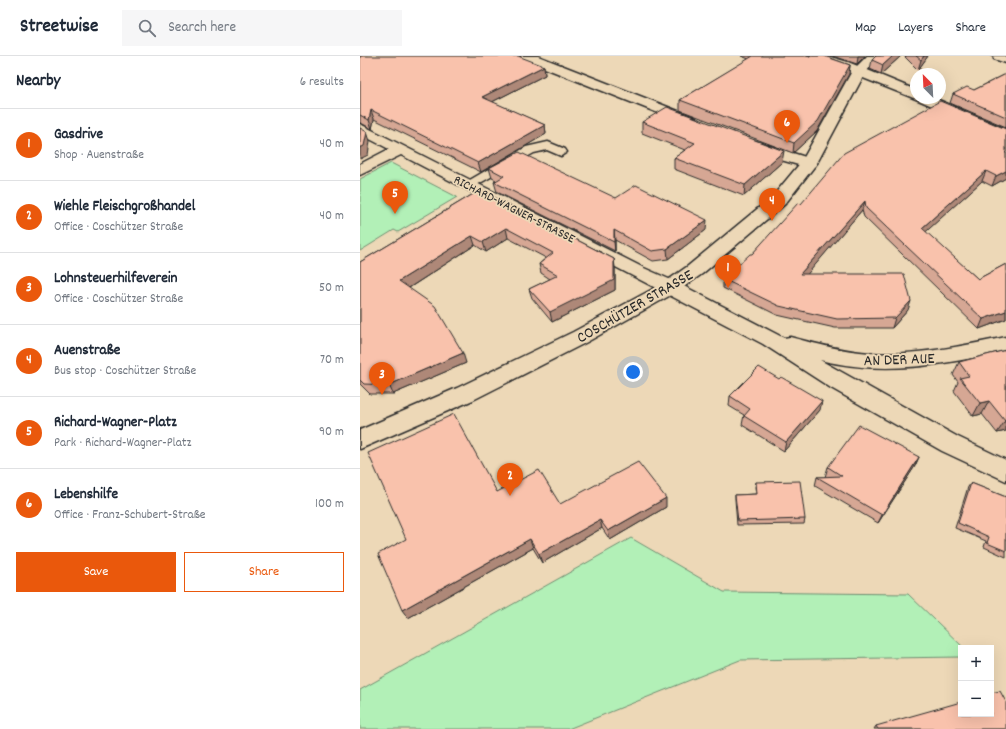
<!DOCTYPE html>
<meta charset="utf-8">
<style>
body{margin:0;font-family:Dekko,sans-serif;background:#f6f6f7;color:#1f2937}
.controls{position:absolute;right:12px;bottom:12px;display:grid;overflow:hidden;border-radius:0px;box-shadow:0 4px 16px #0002}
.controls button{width:36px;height:36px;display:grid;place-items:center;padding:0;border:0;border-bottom:1px solid #e0e1e3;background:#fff;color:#1f2937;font:20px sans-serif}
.compass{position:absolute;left:550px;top:12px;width:36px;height:36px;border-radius:50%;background:#fff;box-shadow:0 4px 16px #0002;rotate:336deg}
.you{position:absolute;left:273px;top:316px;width:14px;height:14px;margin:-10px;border:3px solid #fff;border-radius:50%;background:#1a73e8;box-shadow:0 0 0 6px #1a73e833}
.badge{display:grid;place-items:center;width:26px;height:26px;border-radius:50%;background:#ea580c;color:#fff;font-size:13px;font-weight:700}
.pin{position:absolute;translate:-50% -33px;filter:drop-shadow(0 1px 2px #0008)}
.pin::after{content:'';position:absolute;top:21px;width:14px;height:12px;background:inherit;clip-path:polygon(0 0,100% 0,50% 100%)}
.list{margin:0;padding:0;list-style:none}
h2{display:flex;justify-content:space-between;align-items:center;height:52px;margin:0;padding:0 16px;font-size:17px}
h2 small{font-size:13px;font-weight:400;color:#747a83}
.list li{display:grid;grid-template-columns:26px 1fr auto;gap:12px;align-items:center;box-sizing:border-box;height:72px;padding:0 16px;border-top:1px solid #e0e1e3}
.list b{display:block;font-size:15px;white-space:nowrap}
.list p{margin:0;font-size:13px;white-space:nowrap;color:#747a83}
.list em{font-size:13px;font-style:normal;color:#747a83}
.actions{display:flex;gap:8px;padding:12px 16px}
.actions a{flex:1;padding:9px 0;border:1px solid #ea580c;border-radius:0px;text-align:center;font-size:14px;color:#ea580c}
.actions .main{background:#ea580c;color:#fff}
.icon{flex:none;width:22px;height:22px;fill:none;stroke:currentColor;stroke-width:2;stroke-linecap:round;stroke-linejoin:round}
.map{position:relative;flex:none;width:646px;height:673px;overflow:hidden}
header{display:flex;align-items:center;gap:24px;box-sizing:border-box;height:56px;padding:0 20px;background:#fff;border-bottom:1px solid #e0e1e3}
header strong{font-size:19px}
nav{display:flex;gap:22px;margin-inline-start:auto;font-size:14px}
.search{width:280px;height:36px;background:#f6f6f7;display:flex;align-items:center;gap:10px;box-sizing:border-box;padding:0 14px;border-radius:0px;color:#747a83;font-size:15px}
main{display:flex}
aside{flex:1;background:#fff}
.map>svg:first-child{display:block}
.green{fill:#b2f0b7;stroke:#6e8e71}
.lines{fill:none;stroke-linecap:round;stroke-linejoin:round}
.service-casing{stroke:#2b2b2b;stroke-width:3}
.minor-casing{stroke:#2b2b2b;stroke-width:3}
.tertiary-casing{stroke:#2b2b2b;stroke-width:3}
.service{fill:#edd8b7;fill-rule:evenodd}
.minor{fill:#edd8b7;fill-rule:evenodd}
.tertiary{fill:#edd8b7;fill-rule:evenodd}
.wall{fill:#d6a794;stroke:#2b2b2b}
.shaded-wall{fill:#ae8878;stroke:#2b2b2b}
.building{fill:#f9c2ac;stroke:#2b2b2b}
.labels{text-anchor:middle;stroke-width:3.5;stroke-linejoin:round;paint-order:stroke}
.far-street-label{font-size:13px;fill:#2b2b2b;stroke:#edd8b7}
.street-label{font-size:16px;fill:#2b2b2b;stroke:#edd8b7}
</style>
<header>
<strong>Streetwise</strong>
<div class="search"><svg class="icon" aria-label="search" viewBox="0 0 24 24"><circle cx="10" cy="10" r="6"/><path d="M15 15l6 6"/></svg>Search here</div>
<nav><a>Map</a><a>Layers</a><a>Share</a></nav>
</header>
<main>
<aside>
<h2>Nearby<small>6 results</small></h2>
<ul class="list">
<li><span class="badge">1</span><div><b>Gasdrive</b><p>Shop · Auenstraße</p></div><em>40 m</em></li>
<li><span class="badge">2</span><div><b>Wiehle Fleischgroßhandel</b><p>Office · Coschützer Straße</p></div><em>40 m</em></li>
<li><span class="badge">3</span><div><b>Lohnsteuerhilfeverein</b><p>Office · Coschützer Straße</p></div><em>50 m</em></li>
<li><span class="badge">4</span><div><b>Auenstraße</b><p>Bus stop · Coschützer Straße</p></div><em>70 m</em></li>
<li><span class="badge">5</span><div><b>Richard-Wagner-Platz</b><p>Park · Richard-Wagner-Platz</p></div><em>90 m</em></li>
<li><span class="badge">6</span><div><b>Lebenshilfe</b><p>Office · Franz-Schubert-Straße</p></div><em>100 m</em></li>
</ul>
<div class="actions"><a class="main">Save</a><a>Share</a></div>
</aside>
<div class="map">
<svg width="646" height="673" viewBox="0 0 646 673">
<rect width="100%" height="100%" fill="#edd8b7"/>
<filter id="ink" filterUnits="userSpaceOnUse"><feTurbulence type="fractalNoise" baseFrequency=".025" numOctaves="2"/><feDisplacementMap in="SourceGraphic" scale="8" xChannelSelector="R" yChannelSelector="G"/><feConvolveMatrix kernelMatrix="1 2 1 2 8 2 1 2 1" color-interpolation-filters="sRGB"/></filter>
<g filter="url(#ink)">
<g class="green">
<path d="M31 107 97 141 38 176 34 174 0 195V123Z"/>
<path d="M271 482 364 536 548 538 604 592H601V601L380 604 208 673H0V634Z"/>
</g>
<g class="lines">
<defs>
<path id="service" d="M188 86 205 93 207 96 201 100 187 94 174 97 113 131H105L103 128 166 91Z"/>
<g id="minor">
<path d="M161 0H178L336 62 338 65 336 68H326L162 3Z"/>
<path d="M448 0H467L488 6 556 34V42H574L646 73V82L556 43 478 12 449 3Z"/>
<path d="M633 0H646V7L634 3Z"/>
<path d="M0 68 284 212 318 227 424 282 430 281C456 288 483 295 510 297 556 300 602 290 646 281V295C582 309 525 320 460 304L598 381 646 404V425L582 395 471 332 403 288 41 99 0 119V108L29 93 0 78Z"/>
<path d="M395 85 455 104 457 107 455 110 449 112 414 102 390 93 387 90 390 87Z"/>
</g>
<path id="tertiary" d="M507 0H520L505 17 457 107 425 148 342 218 318 235 227 286 113 344 0 393V374L97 332 213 276 304 227 328 210 413 140 442 105 492 15Z"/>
</defs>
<use href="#service" class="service-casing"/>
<use href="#minor" class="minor-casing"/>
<use href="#tertiary" class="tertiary-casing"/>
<use href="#service" class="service"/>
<use href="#minor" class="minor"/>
<use href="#tertiary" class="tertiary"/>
</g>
<g class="wall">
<path d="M0 0 184 10 185 19 132 46 185 69 186 78 121 116 14 63 12 73 1 67H0Z"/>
<path d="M381 0H464L490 9 489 18 457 75 433 97 320 54V44L389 3Z"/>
<path d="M472 0H505L497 8Z"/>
<path d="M541 0 521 18 510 13 512 4Z"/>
<path d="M544 0H568L558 14Z"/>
<path d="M646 18V71L590 47 593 38 614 34Z"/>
<path d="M282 66 422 106 384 140 314 113V102L325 94 282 77Z"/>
<path d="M646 73V122L632 130 622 125 565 176 618 223 646 208V263L619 273 504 161 502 154 447 218 548 254 532 272H475L417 259 363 232V223L392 198 441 148Z"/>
<path d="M129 112 256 142 346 174 308 203 293 205 255 184V195L137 136 134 126 136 124 132 122Z"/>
<path d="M120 134 254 203 255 213V234L192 266 172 242 169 233 190 223 181 217 179 208 186 202 148 182 126 196 115 189 49 232 106 307 33 338H10L0 328V206Z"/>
<path d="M646 294V375L637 377 622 358 613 360 594 335 598 326 593 319 599 306Z"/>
<path d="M370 340 460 354 424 395 382 369 384 359 369 350Z"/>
<path d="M559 401 555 410 518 467 455 430 457 421H465L468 411Z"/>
<path d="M396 426 445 463 444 468 377 469 375 443V439L396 438 395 431Z"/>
<path d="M611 427 646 441V501L624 491 626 485 595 472 608 431Z"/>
<path d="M137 436 200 448 306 451 250 484 242 472 182 507 173 492 48 562Z"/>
<path d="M516 670 646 673H514Z"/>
</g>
<g class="shaded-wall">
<path d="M498 0H505L497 8Z"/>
<path d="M533 0H541L521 18 523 9Z"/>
<path d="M564 0H568L558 14 561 4Z"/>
<path d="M490 9 489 18 457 75 433 97 434 87Z"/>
<path d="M184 10 185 19 124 50 122 41Z"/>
<path d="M11 54 14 63 12 73 9 64Z"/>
<path d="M185 69 186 78 121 116 118 107Z"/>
<path d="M7 76 10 85 8 99 0 103V92Z"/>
<path d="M424 95 422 106 384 140 385 129Z"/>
<path d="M626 115 622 125 559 182 562 172Z"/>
<path d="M646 115V122L632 130 636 120Z"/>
<path d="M505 145 502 154 439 228 440 218Z"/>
<path d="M347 164 346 174 308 203 307 193Z"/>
<path d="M146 172 148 182 126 196 123 186Z"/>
<path d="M254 174 255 184V195L254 186Z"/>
<path d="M112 180 115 189 44 235 39 225Z"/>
<path d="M254 203 255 213V234L192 266 190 256Z"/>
<path d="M551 245 548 254 532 272 535 262Z"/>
<path d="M646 255V263L619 273 623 263Z"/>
<path d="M103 297 106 307 33 338 29 329Z"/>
<path d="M462 345 460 354 424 395 426 386Z"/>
<path d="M629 345 622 358 613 360 620 347Z"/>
<path d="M646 364V375L637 377 645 365Z"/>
<path d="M559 401 555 410 518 467 522 459Z"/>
<path d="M306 442V451L250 484 248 475Z"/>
<path d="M240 464 242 472 182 507 179 498Z"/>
<path d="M170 483 173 492 48 562 42 554Z"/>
</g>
<g class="building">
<path d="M0 0H158L184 10 122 41 185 69 118 107 11 54 9 64 0 59Z"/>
<path d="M393 0H464L490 9 458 65 434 87 320 44Z"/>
<path d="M516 0H533L523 9 512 4Z"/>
<path d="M556 0H564L561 4Z"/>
<path d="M646 18V61L593 38 607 31 614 34Z"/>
<path d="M580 45 646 73V96L645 97H646V115L636 120 626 115 562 172 618 223 646 208V255L623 263 506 152 505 145 440 218H544L551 245 535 262 477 263 419 250 363 223 390 198H392L438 147 441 148 484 97Z"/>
<path d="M307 51 424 95 385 129 314 102 335 87 282 66Z"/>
<path d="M0 72 7 76 4 90 0 92Z"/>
<path d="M159 96 256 142 276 129 347 164 307 193 292 195 254 174V186L134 126 144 120 129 112Z"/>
<path d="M120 134 254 203V224L190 256 169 233 198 219 179 208 193 197 146 172 123 186 112 180 39 225 75 250 103 297 29 329 4 328 0 324V206Z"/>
<path d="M646 294V364L645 365 629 345 620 347 600 322 609 320 599 306Z"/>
<path d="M399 311 419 323 421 321 462 345 426 386 384 360 390 353 370 340Z"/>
<path d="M94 358 137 436 179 414 200 448 278 406 306 442 248 475 240 464 179 498 170 483 42 554 18 498 46 483 8 397Z"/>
<path d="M499 369 559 401 522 459 457 421 482 420 468 411Z"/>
<path d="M440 425 445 463 378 465 375 439 397 438 396 426Z"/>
<path d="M611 427 646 441V495L627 487 629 481 598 467Z"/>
<path d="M640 635 646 646V673H518L516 670 601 646V658H631V637Z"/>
</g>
</g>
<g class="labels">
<g class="far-street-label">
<text transform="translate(155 152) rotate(27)" y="5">RICHARD-WAGNER-STRASSE</text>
</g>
<g class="street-label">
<text transform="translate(274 249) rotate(-30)" y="6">COSCHÜTZER STRASSE</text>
<text transform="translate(539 302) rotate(-2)" y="6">AN DER AUE</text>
</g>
</g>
</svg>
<div class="controls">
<button>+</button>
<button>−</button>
</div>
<svg class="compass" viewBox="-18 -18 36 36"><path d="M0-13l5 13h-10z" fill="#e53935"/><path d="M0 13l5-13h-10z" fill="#747a83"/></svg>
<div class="you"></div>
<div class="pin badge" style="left:368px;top:232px">1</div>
<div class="pin badge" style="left:150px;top:440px">2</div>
<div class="pin badge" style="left:22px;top:339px">3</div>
<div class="pin badge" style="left:412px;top:165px">4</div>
<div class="pin badge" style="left:35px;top:158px">5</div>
<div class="pin badge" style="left:427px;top:87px">6</div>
</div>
</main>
